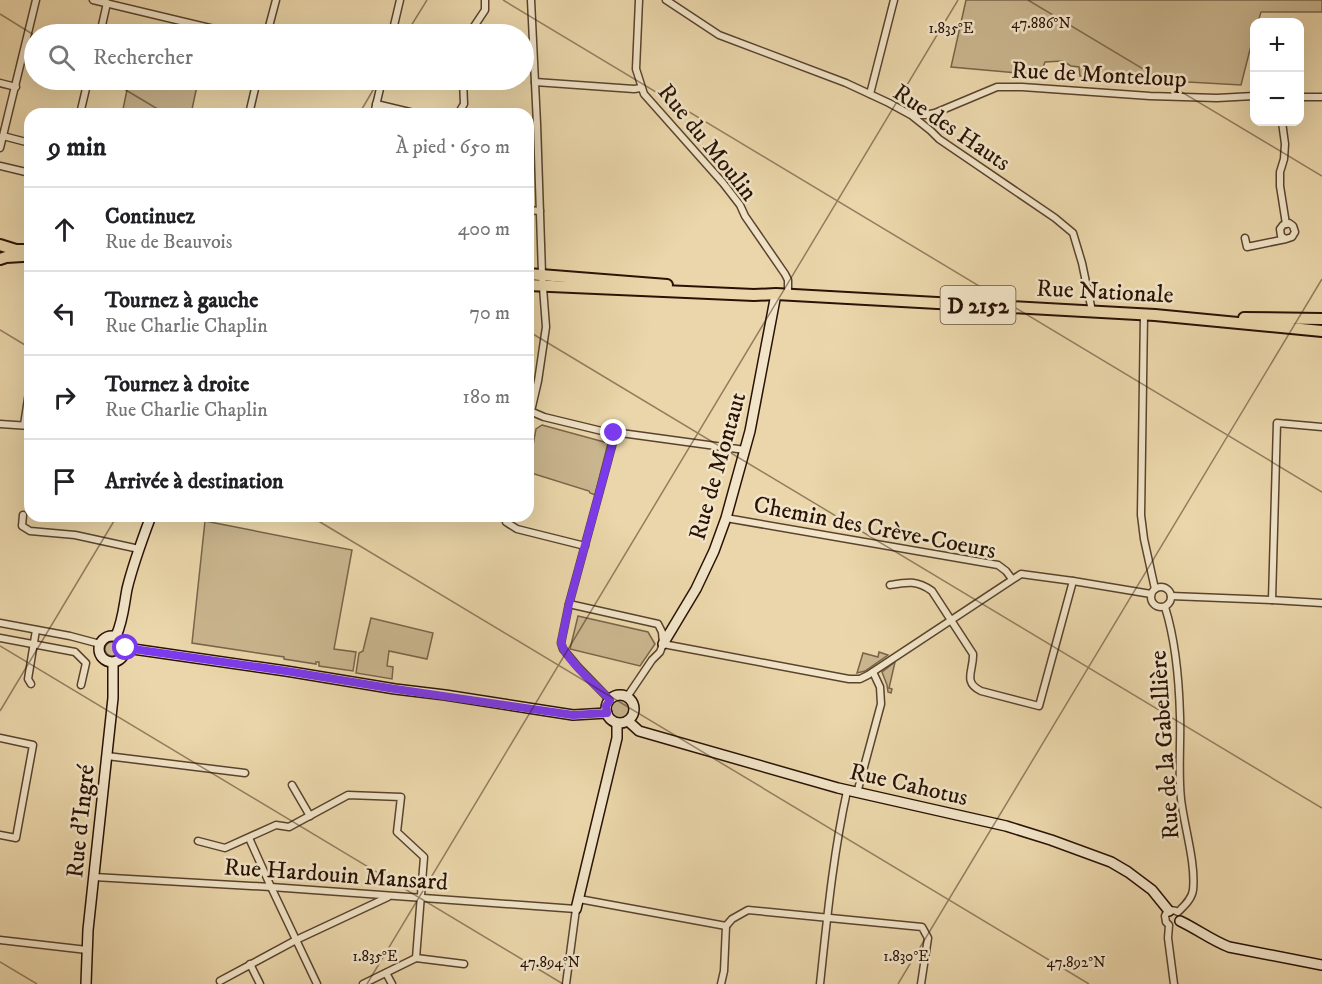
<!DOCTYPE html>
<html lang="fr">
<meta charset="utf-8">
<style>
body{margin:0;font-family:"IM FELL DW Pica",serif;background:#f6f6f6;color:#202124}
.controls{position:absolute;right:18px;top:18px;display:grid;overflow:hidden;border-radius:12px;box-shadow:0 6px 24px #0002}
.controls button{width:54px;height:54px;display:grid;place-items:center;padding:0;border:0;border-bottom:2px solid #e0e0e0;background:#fff;color:#202124;font:30px sans-serif}
.stop{position:absolute;width:18px;height:18px;margin:-14px;border:4px solid #7c3aed;border-radius:50%;background:#fff}
.stop.end{background:#7c3aed;border-color:#fff;box-shadow:0 2px 6px #0008}
.list{margin:0;padding:0;list-style:none}
h2{display:flex;justify-content:space-between;align-items:center;height:78px;margin:0;padding:0 24px;font-size:26px}
h2 small{font-size:20px;font-weight:400;color:#757577}
.list li{display:grid;grid-template-columns:39px 1fr auto;gap:18px;align-items:center;box-sizing:border-box;height:84px;padding:0 24px;border-top:2px solid #e0e0e0}
.list b{display:block;font-size:22px;white-space:nowrap}
.list p{margin:0;font-size:20px;white-space:nowrap;color:#757577}
.list em{font-size:20px;font-style:normal;color:#757577}
.icon{flex:none;width:33px;height:33px;fill:none;stroke:currentColor;stroke-width:2;stroke-linecap:round;stroke-linejoin:round}
.map{position:relative;flex:none;width:1322px;height:984px;overflow:hidden}
.search{position:absolute;background:#fff;box-shadow:0 6px 24px #0002;left:24px;top:24px;width:510px;height:66px;display:flex;align-items:center;gap:15px;box-sizing:border-box;padding:0 21px;border-radius:33px;color:#757577;font-size:22px}
.panel{position:absolute;background:#fff;box-shadow:0 6px 24px #0002;left:24px;top:108px;width:510px;height:414px;border-radius:18px}
.map>svg:first-child{display:block}
.green{fill:#c9b58e;stroke:#79644a;stroke-width:1.5}
.lines{fill:none;stroke-linecap:round;stroke-linejoin:round}
.street-casing{stroke:#59432e;stroke-width:9}
.secondary-casing{stroke:#291205;stroke-width:12}
.primary-casing{stroke:#291205;stroke-width:14}
.street{stroke:#f1e4c8;stroke-width:6}
.secondary{stroke:#f1e4c8;stroke-width:9}
.primary{stroke:#ead6aa;stroke-width:10}
.route{stroke:#7c3aed;stroke-width:8}
.ticks{fill:none;stroke:#291205;stroke-width:1.5;stroke-opacity:0.45}
.labels{text-anchor:middle;stroke-width:5;stroke-linejoin:round;paint-order:stroke}
.shield{fill:#f1e4c8;stroke:#655140;stroke-width:1.5}
.shield-label{font-size:22px;font-weight:bold;fill:#291205}
.street-label{font-size:24px;fill:#291205;stroke:#f1e4c8}
.ticks-label{font-size:15px;text-anchor:middle;fill:#291205;stroke:#f1e4c8;stroke-width:5;stroke-linejoin:round;paint-order:stroke}
</style>
<div class="map">
<svg width="1322" height="984" viewBox="0 0 1322 984">
<rect width="100%" height="100%" fill="#ead6aa"/>
<filter id="stains"><feTurbulence type="fractalNoise" baseFrequency=".00333" numOctaves="4"/><feColorMatrix values="0 0 0 0 .2 0 0 0 0 .09 0 0 0 0 .02 0 0 0 .5 -.17"/></filter>
<radialGradient id="worn" r=".72"><stop offset=".6" stop-color="#630" stop-opacity="0"/><stop offset="1" stop-color="#630" stop-opacity=".3"/></radialGradient>
<g class="green">
<path d="M966 0H1322V12H1261L1258 22H1254V34L1241 85 1080 76 1079 67 1071 66 1063 61 1045 62 1040 75 951 67Z"/>
<path d="M129 80H195L197 86 191 114H122Z"/>
<path d="M542 425 608 443 595 495 590 493 589 491 528 472 536 429Z"/>
<path d="M205 521 352 550 334 649 356 652 353 671 319 666V662H316V664L284 659V657L192 643Z"/>
<path d="M578 616 648 632 655 644 640 666 570 649Z"/>
<path d="M371 618 433 633 427 659 389 651 387 666 393 667 392 679 356 673 359 653 363 651Z"/>
<circle cx="112" cy="649" r="7"/>
<path d="M879 652 888 655 865 671 857 673 863 653 878 657Z"/>
<path d="M895 662 889 688 892 689 891 693 888 692 887 685 882 672Z"/>
<circle cx="620" cy="708" r="10"/>
</g>
<g class="lines">
<defs>
<g id="street">
<path d="M93 0 235 34"/>
<path d="M639 0 636 69 644 94 723 183 740 205 745 216 785 274 788 280V295"/>
<path d="M666 0 719 35 846 83 889 103 911 115 931 131 939 139 1055 218 1073 233 1082 263 1092 311"/>
<path d="M100 34 107 3"/>
<path d="M267 34 276 0"/>
<path d="M392 34 400 0"/>
<path d="M469 34 485 10V0"/>
<path d="M535 82 634 89 641 88"/>
<path d="M0 83 16 87"/>
<path d="M870 94 894 0"/>
<path d="M1300 97H1322"/>
<path d="M376 104 418 114"/>
<path d="M80 114 88 80"/>
<path d="M249 114 257 80"/>
<path d="M374 114 382 80"/>
<path d="M458 114 464 104 463 80"/>
<path d="M912 115H925L935 113 997 87H1022L1150 96 1217 98 1254 96"/>
<path d="M1282 122 1285 144 1284 159 1280 172V186L1286 224"/>
<path d="M3 136 30 143"/>
<path d="M0 148 36 0"/>
<path d="M0 166 30 173"/>
<path d="M528 210 540 211"/>
<path d="M1245 238 1247 247 1286 239 1281 236 1280 229 1283 225 1289 223 1293 226 1295 232 1292 237 1286 239"/>
<path d="M1144 314 1141 515 1144 539 1155 589"/>
<path d="M530 411 544 417 606 432 621 433 745 450"/>
<path d="M0 424 30 426"/>
<path d="M528 424 538 381 546 327 542 274 537 124 531 0"/>
<path d="M24 425 30 386"/>
<path d="M23 515 22 526 30 531 75 535 139 549"/>
<path d="M505 516 506 522 517 529 585 546"/>
<path d="M726 518 998 565 1006 571 1012 579"/>
<path d="M890 585C907 582 917 580 932 591L973 654C974 670 962 682 981 691L1039 706 1073 581"/>
<circle cx="1161" cy="597" r="10"/>
<path d="M1171 596 1272 600 1322 603"/>
<path d="M1272 600 1277 423 1322 427"/>
<path d="M569 604 658 624 662 632 663 644 660 652 652 660 627 697"/>
<path d="M1165 607C1176 642 1179 679 1180 716 1181 743 1178 771 1181 799 1184 826 1196 863 1193 890 1192 899 1184 906 1178 912 1172 909 1167 910 1165 916L1166 922 1169 925 1168 938 1174 984"/>
<path d="M0 623 70 636 100 644"/>
<path d="M0 638 75 652 86 663 81 685"/>
<path d="M663 644 849 679H860L868 675 1021 574 1073 581 1151 594"/>
<path d="M31 684 28 679 36 630"/>
<path d="M610 700 578 667 563 649 561 643 569 604 613 442 614 433"/>
<path d="M0 738 33 745 16 838 0 835"/>
<path d="M107 756 245 773"/>
<path d="M292 785 310 816"/>
<path d="M857 793 881 704 880 687 873 672"/>
<path d="M249 838 271 887 317 984"/>
<path d="M198 841 225 848 276 825 289 827 348 795 401 797 397 832 424 857 416 958 363 984"/>
<path d="M94 877 271 887 576 909 566 984"/>
<path d="M579 899 726 926"/>
<path d="M726 926 732 919 748 910 922 927 928 938 921 984"/>
<path d="M0 940 87 950"/>
<path d="M416 958 464 964"/>
<path d="M250 964 260 984"/>
<path d="M386 973 392 984"/>
<path d="M220 981 296 940 388 897"/>
<path d="M721 984 724 971 726 926"/>
<path d="M820 984C827 919 833 855 847 791"/>
</g>
<g id="secondary">
<circle cx="112" cy="649" r="13"/>
<path d="M116 636C123 621 124 605 127 589 133 564 142 540 151 516"/>
<path d="M663 644 696 589 714 551 726 518 750 431 776 294"/>
<path d="M126 648 286 671 395 689 445 695 573 715 607 713"/>
<circle cx="620" cy="709" r="14"/>
<path d="M628 721 639 731 838 788 1006 826 1051 840 1111 862 1128 872 1152 890 1169 911"/>
<path d="M576 909 617 738V723"/>
<path d="M1180 921C1197 929 1211 940 1229 947L1322 965"/>
<path d="M86 984 88 930 113 698V663"/>
</g>
<g id="primary">
<path d="M0 245 16 250H30"/>
<path d="M0 259 6 257 23 256"/>
<path d="M528 274 667 285"/>
<path d="M528 285 754 295 776 294 1155 315 1322 331"/>
<path d="M1244 318 1322 319"/>
</g>
</defs>
<use href="#street" class="street-casing"/>
<use href="#secondary" class="secondary-casing"/>
<use href="#primary" class="primary-casing"/>
<use href="#street" class="street"/>
<use href="#secondary" class="secondary"/>
<use href="#primary" class="primary"/>
</g>
<g class="lines">
<path class="route" d="M126 648 286 671 395 689 573 715 607 713 606 706 610 700C597 686 566 660 561 643L569 604 613 442 614 433"/>
</g>
<path class="ticks" d="M503 0 1322 492M1028 0 1322 176M0 14 34 35M406 34 427 0M109 80 166 114M359 114 379 80M0 330 30 348M528 331 1322 808M310 516 1089 984M0 646 563 984M0 711 117 516M0 962 37 984M367 984 958 0M898 984 1322 279"/>
<g class="labels">
<rect class="shield" x="940.5" y="286" width="75" height="38" rx="4.5"/>
<g class="shield-label">
<text x="978" y="313">D 2152</text>
</g>
<g class="street-label">
<text transform="translate(1099 74) rotate(3)" y="8">Rue de Monteloup</text>
<text transform="translate(952 127) rotate(34)" y="8">Rue des Hauts</text>
<text transform="translate(708 142) rotate(51)" y="8">Rue du Moulin</text>
<text transform="translate(1105 291) rotate(3)" y="8">Rue Nationale</text>
<text transform="translate(717 466) rotate(-74)" y="8">Rue de Montaut</text>
<text transform="translate(875 527) rotate(11)" y="8">Chemin des Crève-Coeurs</text>
<text transform="translate(1164 745) rotate(-94)" y="8">Rue de la Gabellière</text>
<text transform="translate(909 784) rotate(13)" y="8">Rue Cahotus</text>
<text transform="translate(80 821) rotate(-84)" y="8">Rue d'Ingré</text>
<text transform="translate(336 874) rotate(4)" y="8">Rue Hardouin Mansard</text>
</g>
</g>
<g class="ticks-label">
<text x="1041" y="28">47.886°N</text>
<text x="951" y="33">1.835°E</text>
<text x="375" y="961">1.835°E</text>
<text x="906" y="961">1.830°E</text>
<text x="550" y="967">47.894°N</text>
<text x="1076" y="967">47.892°N</text>
</g>
<rect width="100%" height="100%" filter="url(#stains)"/>
<rect width="100%" height="100%" fill="url(#worn)"/>
</svg>
<div class="controls">
<button>+</button>
<button>−</button>
</div>
<div class="stop" style="left:126px;top:648px"></div>
<div class="stop end" style="left:614px;top:433px"></div>
<div class="search"><svg class="icon" aria-label="search" viewBox="0 0 24 24"><circle cx="10" cy="10" r="6"/><path d="M15 15l6 6"/></svg>Rechercher</div>
<section class="panel">
<h2>9 min<small>À pied · 650 m</small></h2>
<ul class="list">
<li><svg class="icon" aria-label="ahead" viewBox="0 0 24 24"><path d="M12 20V5M6 11l6-6 6 6"/></svg><div><b>Continuez</b><p>Rue de Beauvois</p></div><em>400 m</em></li>
<li><svg class="icon" aria-label="left" viewBox="0 0 24 24"><path d="M17 20v-9H6M10 6l-5 5 5 5"/></svg><div><b>Tournez à gauche</b><p>Rue Charlie Chaplin</p></div><em>70 m</em></li>
<li><svg class="icon" aria-label="right" viewBox="0 0 24 24"><path d="M7 20v-9h11M14 6l5 5-5 5"/></svg><div><b>Tournez à droite</b><p>Rue Charlie Chaplin</p></div><em>180 m</em></li>
<li><svg class="icon" aria-label="arrive" viewBox="0 0 24 24"><path d="M6 21V4h12l-3 4 3 4H6"/></svg><div><b>Arrivée à destination</b></div></li>
</ul>
</section>
</div>
